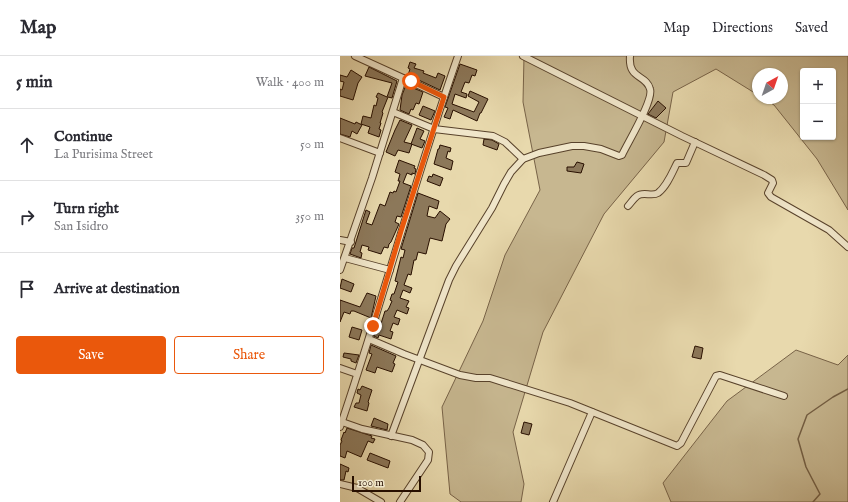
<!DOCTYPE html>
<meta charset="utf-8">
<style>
body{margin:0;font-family:"IM FELL English",serif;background:#f2f2f3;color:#2b2b33}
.controls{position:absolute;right:12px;top:12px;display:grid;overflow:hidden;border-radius:4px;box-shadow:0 1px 3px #0004}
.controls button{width:36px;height:36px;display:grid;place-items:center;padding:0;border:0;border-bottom:1px solid #e1e1e2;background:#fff;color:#2b2b33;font:20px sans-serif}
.compass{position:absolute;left:412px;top:12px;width:36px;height:36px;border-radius:50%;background:#fff;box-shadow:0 1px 3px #0004;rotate:40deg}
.scale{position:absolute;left:12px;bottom:10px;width:69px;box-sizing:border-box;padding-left:4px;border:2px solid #280f00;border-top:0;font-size:11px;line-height:14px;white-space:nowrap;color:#280f00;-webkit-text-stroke:3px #f0e6ca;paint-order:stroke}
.stop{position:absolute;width:12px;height:12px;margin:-9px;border:3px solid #ea580c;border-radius:50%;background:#fff}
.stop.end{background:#ea580c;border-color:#fff;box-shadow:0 1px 4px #0008}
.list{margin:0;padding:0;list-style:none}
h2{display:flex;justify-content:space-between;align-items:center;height:52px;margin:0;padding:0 16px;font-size:17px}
h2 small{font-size:13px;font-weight:400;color:#7c7c81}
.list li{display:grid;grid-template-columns:26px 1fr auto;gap:12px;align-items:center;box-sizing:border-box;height:72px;padding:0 16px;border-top:1px solid #e1e1e2}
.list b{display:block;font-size:15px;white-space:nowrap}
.list p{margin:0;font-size:13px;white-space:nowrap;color:#7c7c81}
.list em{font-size:13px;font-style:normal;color:#7c7c81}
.actions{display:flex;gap:8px;padding:12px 16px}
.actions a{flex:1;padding:9px 0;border:1px solid #ea580c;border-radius:4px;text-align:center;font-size:14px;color:#ea580c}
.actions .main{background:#ea580c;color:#fff}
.icon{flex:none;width:22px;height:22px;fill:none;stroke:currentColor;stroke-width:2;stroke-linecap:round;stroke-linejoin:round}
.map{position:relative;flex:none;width:508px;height:446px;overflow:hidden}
header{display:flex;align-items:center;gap:24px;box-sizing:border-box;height:56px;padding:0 20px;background:#fff;border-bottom:1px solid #e1e1e2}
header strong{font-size:19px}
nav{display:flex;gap:22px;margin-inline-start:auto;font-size:14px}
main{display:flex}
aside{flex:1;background:#fff}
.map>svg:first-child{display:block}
.green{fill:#c7b790;stroke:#786348;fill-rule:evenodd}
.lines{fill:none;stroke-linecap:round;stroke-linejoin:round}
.stream{stroke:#745f44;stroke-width:1.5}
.building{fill:#8c785a;stroke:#280f00}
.minor-casing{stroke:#58422b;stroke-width:8}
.minor{stroke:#f0e6ca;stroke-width:6}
.route{stroke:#ea580c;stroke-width:5}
</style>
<header>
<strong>Map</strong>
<nav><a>Map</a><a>Directions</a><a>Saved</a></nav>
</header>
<main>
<aside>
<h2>5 min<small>Walk · 400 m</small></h2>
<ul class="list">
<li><svg class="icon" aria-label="ahead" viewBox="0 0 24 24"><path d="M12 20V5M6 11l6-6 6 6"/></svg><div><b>Continue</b><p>La Purisima Street</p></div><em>50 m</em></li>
<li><svg class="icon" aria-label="right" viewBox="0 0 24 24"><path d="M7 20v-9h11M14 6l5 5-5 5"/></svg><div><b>Turn right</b><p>San Isidro</p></div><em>350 m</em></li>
<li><svg class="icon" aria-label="arrive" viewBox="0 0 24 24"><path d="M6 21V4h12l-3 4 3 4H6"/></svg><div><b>Arrive at destination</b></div></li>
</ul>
<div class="actions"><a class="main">Save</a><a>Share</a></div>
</aside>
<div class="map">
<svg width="508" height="446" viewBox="0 0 508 446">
<rect width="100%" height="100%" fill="#e8d9ad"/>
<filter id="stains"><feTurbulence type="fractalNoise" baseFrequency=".005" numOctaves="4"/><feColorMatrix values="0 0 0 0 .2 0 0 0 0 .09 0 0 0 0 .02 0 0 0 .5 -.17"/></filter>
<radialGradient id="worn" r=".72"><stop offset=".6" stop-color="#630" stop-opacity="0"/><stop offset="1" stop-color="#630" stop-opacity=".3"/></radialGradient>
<g class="green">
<path d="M184 0H508V154L477 103 434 49 423 42H442V18H418V39L376 13 333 36 324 86 264 158 203 276 173 376 184 428 181 446H121L110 438 102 351 143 265 165 199 200 134 183 46ZM463 15H493V81H463Z"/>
<path d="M456 294 498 309 508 299V446H331L323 427 387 345Z"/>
</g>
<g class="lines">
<path class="stream" d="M473 446 480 438 466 411 458 383 467 359 493 341 508 333"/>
</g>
<g class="building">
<path d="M70 6 76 8 74 12 84 15 83 17 96 22 98 17 105 20 100 34 68 19 70 13 68 12Z"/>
<path d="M120 8 137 14 135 20 132 19 129 27 125 26 121 36 127 38 126 42 115 38 112 48 134 56 139 46 128 40 130 35 148 43 141 57H140L137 65 113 54 110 63 104 61 108 52 105 51Z"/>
<path d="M29 11 57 25 52 42 48 41 42 56 43 57 40 67H41L39 73 41 74 39 81 28 77 30 71 21 68 23 60 31 62 34 49 36 50 38 42 36 41 38 37 47 41 52 27 25 20Z"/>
<path d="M11 14 22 21 18 27 13 44 0 40V33L2 34 4 26 0 25V19L7 21Z"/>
<path d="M66 29 83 36 79 48 76 47 73 54 71 53 69 58 60 54 62 39Z"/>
<path d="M318 45 326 52 316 62 308 58Z"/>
<path d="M83 50 95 55 91 64 79 59Z"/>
<path d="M0 62 15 68 16 66 22 69 17 78 12 75 10 81 0 78Z"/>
<path d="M60 64 72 69 64 86 72 88 69 97 58 94 55 100 46 96 55 74Z"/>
<path d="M77 72 84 75 80 83 85 85 82 92 71 88Z"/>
<path d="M144 83 152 84 159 88 157 94 143 89Z"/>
<path d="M100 89 111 92 110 96 108 95 106 102 113 105 111 114 94 108 98 93H99Z"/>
<path d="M59 104 75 110 74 112 76 113 75 118 72 117V119L67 117 63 127 71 130 61 161 57 160 55 166 59 168 51 186 49 188 48 192 44 191 41 198 28 194 29 191 22 189 20 196 22 197 21 202 10 198 12 192H14L26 154 30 156 26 167 32 169 40 148 45 150 50 136 53 137 54 135 56 136 60 125H58L60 118 55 116Z"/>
<path d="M237 106 244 108 241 117 227 115V111H234Z"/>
<path d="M93 118 103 122 100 130 87 125 89 120 92 121Z"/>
<path d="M78 137 99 145 97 153 89 150 87 160 95 162 100 155 110 163 106 168 102 185 90 182 86 198 78 196 76 204H74L71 219 68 218 64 229 72 232 70 237 63 234 60 242 69 245 66 251 69 252 67 258 57 254 54 261 60 263 58 269 53 267 50 275 53 276 51 283 39 279 38 282 34 280 35 276 38 277 45 255H47L49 252 52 245 50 244 52 238H54L58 226 55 225 61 201 63 202 65 194 61 193Z"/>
<path d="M2 223 14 228 11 236 0 232Z"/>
<path d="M27 237 36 240 31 262 14 255H11L10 258 4 256 0 266V244L20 251Z"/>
<path d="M12 271 22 274 19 284 9 281Z"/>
<path d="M31 289 56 300 53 307 55 308 52 316 37 311 35 317 26 314 32 298 29 297Z"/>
<path d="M355 290 363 292 361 303 352 301Z"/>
<path d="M4 297 19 299 16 307 11 305V303L3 301Z"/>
<path d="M22 330 32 334 28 346 29 347 27 355 14 351 16 347H19L21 339 17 337 18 333 20 334Z"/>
<path d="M34 362 48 368 47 374 31 370Z"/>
<path d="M184 366 192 368 189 379 181 377Z"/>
<path d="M7 372 32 380 31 382 35 383 33 387 28 385 21 401 7 395 5 402 0 400V389L2 385 1 384 4 376 5 377Z"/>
<path d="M30 397 50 405 48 412 27 404Z"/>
<path d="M0 408 9 412 8 416 6 415 4 424H0Z"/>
</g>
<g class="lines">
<defs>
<g id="minor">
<path d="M15 0 63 22"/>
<path d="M183 0 342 80 424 119 432 124 433 127 428 137 431 141 489 174 508 191"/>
<path d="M53 56 94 73 153 80 165 86 183 103"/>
<path d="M0 82 40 97"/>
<path d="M288 150C291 147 293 143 297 140 303 135 312 141 318 137 327 130 332 117 337 107H346L355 86"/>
<path d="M0 184 11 186"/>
<path d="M5 202 50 214"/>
<path d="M0 214 32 122 63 22 104 41"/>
<path d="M29 283 64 298 120 319 136 322H150L230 347 337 390 341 387 376 320 380 319 444 340"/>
<path d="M0 312 17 318"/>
<path d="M2 366 22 373 72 384 83 389 89 396 88 404 60 446"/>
<path d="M0 371C42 248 75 122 118 0"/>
<path d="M51 380 109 224 116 210 152 152 164 128 171 116 183 103 199 97 232 90H244L261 93 279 100 282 99C288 86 314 44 310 33 306 18 288 24 290 0"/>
<path d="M0 428 17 432 41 446"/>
<path d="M213 446 252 356"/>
</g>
</defs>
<use href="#minor" class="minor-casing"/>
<use href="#minor" class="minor"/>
</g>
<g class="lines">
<path class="route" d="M33 270 61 175 104 41 71 25"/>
</g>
<rect width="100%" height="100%" filter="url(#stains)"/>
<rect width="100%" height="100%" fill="url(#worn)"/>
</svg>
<div class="controls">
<button>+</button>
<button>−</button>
</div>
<svg class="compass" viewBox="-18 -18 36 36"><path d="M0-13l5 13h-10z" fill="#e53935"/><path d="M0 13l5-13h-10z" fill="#7c7c81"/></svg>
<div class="scale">100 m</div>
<div class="stop" style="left:71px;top:25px"></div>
<div class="stop end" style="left:33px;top:270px"></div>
</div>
</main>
